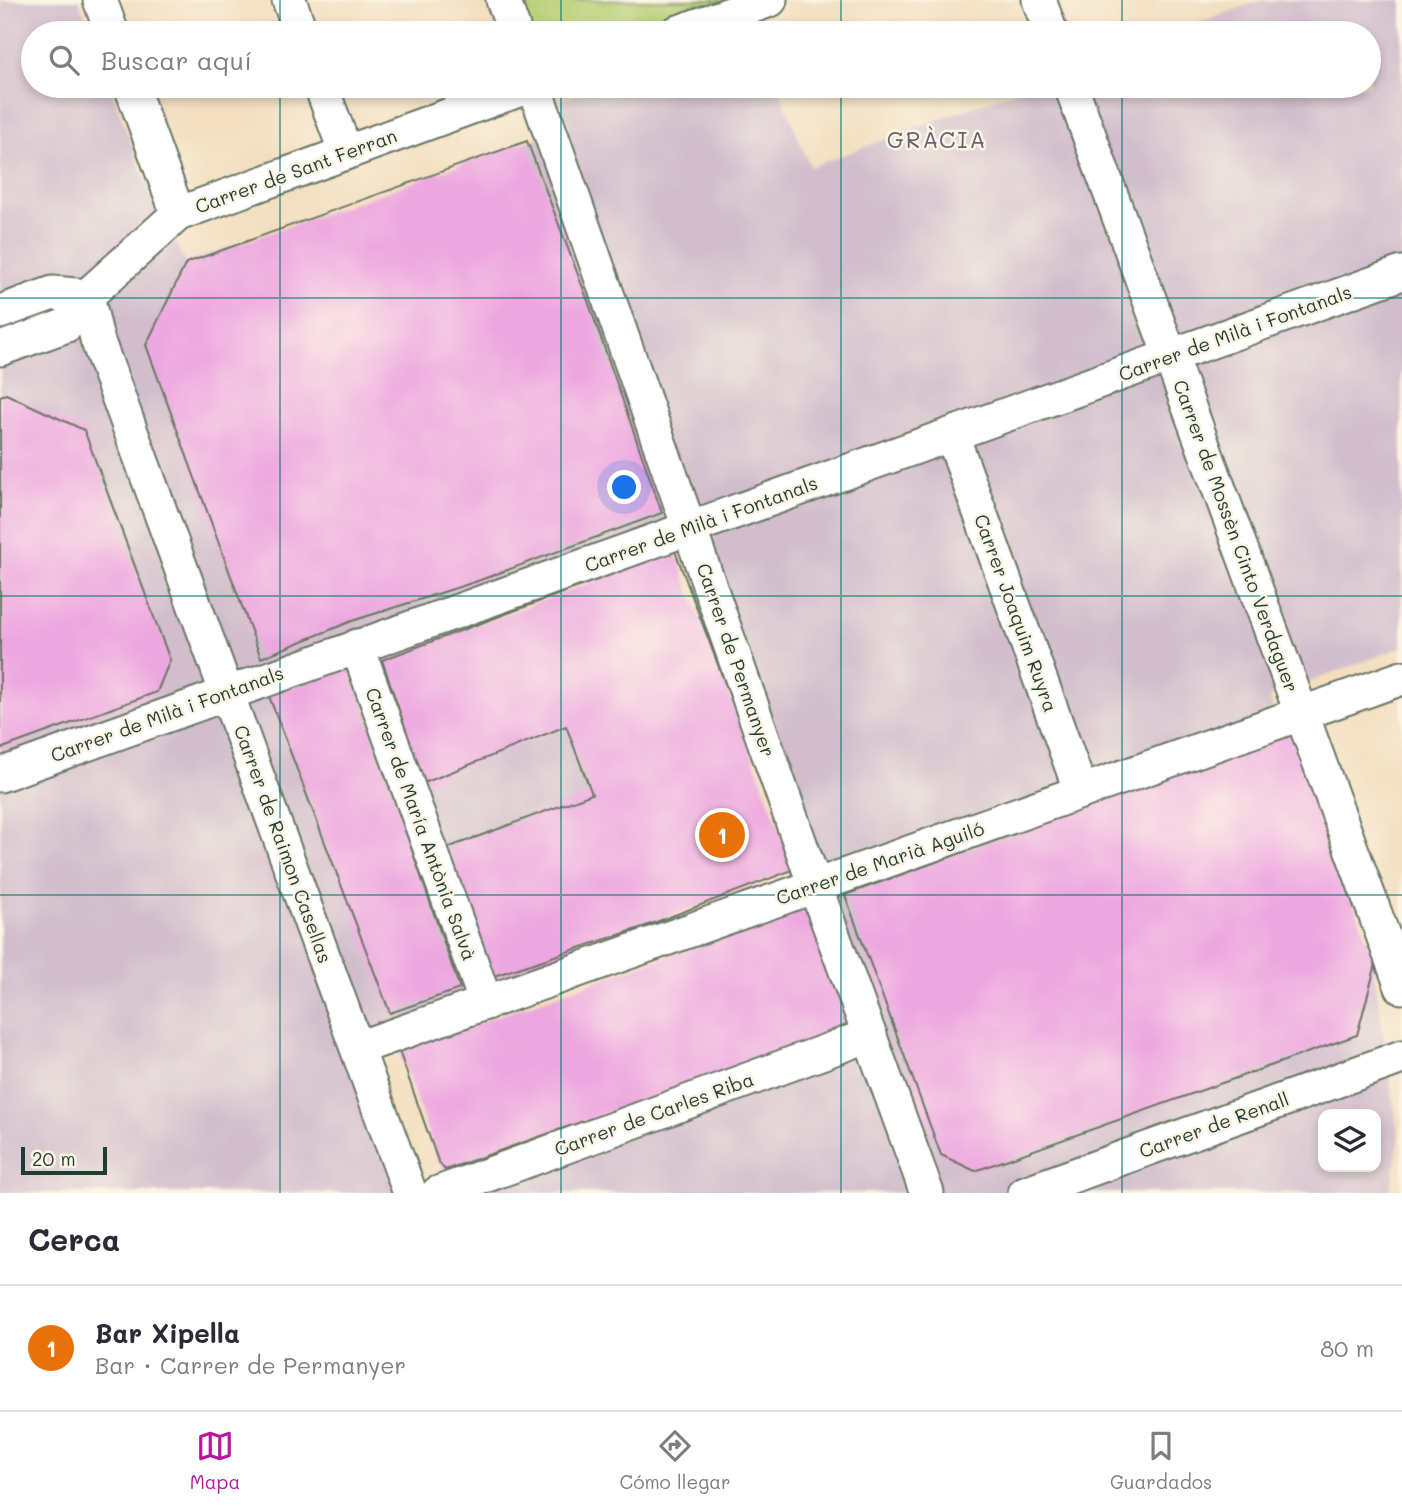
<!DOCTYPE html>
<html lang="es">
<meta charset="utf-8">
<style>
body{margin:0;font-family:Mali,sans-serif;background:#f2f2f3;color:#2b2b33}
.controls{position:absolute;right:21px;bottom:21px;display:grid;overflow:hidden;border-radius:14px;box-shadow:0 4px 10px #0003}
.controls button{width:63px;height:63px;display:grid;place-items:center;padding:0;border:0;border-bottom:2px solid #e1e1e2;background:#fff;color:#2b2b33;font:35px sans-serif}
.scale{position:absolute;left:21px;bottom:18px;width:86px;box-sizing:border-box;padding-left:7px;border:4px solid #1f3d34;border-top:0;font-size:19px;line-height:24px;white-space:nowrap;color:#1f3d34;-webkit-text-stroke:5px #fcf5e5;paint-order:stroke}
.you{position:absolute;left:625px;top:488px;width:24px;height:24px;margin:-18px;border:5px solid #fff;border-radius:50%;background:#1a73e8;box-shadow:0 0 0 10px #1a73e833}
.badge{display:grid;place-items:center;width:46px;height:46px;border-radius:50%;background:#b5179e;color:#fff;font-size:23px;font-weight:700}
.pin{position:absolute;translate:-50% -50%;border:4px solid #fff;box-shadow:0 2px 7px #0006}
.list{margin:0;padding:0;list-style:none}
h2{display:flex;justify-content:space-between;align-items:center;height:91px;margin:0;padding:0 28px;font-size:30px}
h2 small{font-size:23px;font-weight:400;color:#7c7c81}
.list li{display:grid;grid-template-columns:46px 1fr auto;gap:21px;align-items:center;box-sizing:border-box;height:126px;padding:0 28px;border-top:2px solid #e1e1e2}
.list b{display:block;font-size:26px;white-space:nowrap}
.list p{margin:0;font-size:23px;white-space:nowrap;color:#7c7c81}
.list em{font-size:23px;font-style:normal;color:#7c7c81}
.icon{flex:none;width:38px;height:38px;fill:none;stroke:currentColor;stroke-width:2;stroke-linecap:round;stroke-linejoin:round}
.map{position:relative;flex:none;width:1402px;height:1193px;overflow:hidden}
.search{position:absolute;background:#fff;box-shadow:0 4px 10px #0003;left:21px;right:21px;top:21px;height:77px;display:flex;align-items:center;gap:18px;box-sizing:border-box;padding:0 24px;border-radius:38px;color:#7c7c81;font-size:26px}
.sheet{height:217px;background:#fff}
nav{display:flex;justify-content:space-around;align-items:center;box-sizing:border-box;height:98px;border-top:2px solid #e1e1e2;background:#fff;font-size:19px;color:#7c7c81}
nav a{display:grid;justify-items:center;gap:4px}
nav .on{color:#b5179e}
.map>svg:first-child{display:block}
.industrial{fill:#d1bdcc;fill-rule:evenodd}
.green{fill:#b5cd72;stroke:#6a8553;stroke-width:2}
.building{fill:#eda7e0}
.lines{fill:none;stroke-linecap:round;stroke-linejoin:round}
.street-casing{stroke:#697665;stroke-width:37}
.street{stroke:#fff;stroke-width:33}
.grid{fill:none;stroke:#0f766e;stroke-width:2;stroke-opacity:0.55}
.labels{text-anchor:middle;stroke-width:5;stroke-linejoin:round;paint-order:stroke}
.street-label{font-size:19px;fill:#1f3d34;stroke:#fcf5e5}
.quarter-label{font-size:23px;letter-spacing:2px;fill:#676270;stroke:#fcf5e5}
</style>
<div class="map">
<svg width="1402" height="1193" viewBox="0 0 1402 1193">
<rect width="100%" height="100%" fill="#fcf5e5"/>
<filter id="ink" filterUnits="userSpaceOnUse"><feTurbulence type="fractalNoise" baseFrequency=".0143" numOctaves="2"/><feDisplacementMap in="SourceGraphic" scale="14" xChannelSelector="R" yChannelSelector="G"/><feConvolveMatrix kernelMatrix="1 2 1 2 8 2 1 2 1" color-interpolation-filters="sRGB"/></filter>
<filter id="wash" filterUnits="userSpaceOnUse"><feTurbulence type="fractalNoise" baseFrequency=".00686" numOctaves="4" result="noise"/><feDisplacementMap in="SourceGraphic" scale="28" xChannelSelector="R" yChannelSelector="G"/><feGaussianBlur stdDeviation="1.57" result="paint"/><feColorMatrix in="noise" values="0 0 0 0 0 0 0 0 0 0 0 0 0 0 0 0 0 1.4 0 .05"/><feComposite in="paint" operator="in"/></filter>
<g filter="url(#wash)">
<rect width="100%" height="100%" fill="#f3dfc0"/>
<path class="industrial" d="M0 0H79L91 33H33V86H110L151 197 186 263 570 126 559 101 604 86H778L810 167 1029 86H1369V33H1171L1262 0H1402V647L1269 697 1372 958 1399 1140 1390 1193H438L869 1035 690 529 358 646 382 660 424 783 566 726 650 945 358 1048 410 1193H0ZM1323 1114H1376V1167H1323Z"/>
<path class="green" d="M503 0H771L677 33H515Z"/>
<g id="blocks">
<g class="building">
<path d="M527 141 588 301 662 513 475 582 352 621 261 658 146 345 186 263Z"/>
<path d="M6 394 84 430 170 660 157 692 0 749V396Z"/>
<path d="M675 551 795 869 643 927 494 976 447 848 592 794 566 726 424 783 382 660Z"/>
<path d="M349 668 460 989 390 1013 269 696Z"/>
<path d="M1292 733 1376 964 1357 1035 975 1171 941 1155 845 895Z"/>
<path d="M807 906 850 1027 445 1170 438 1161 399 1051Z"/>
</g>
</g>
</g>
<g filter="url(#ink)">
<use href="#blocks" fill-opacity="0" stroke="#697665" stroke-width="2"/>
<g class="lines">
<defs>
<g id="street">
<path d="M100 0 112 33"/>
<path d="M289 0 301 33"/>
<path d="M503 0 515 33"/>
<path d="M1039 0 1051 33"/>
<path d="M676 33 770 0"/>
<path d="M131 86 178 214"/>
<path d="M321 86 346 153"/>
<path d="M534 86 815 886 927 1193"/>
<path d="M1071 86 1402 987"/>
<path d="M87 296 97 339 410 1193"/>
<path d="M0 312 53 293 87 296"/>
<path d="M0 349 67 325 87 296 178 214 529 86"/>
<path d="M952 435 1081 792"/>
<path d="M357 646 486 1003"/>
<path d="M0 775 1402 273"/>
<path d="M358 1048 1402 678"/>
<path d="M438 1193 870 1035"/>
<path d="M1025 1193 1402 1057"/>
</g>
</defs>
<use href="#street" class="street-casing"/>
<use href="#street" class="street"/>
</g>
</g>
<path class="grid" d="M280 0V33M561 0V33M841 0V33M1122 0V33M280 86V1193M561 86V1193M841 86V1193M1122 86V1193M0 298H1402M0 596H1402M0 895H1402"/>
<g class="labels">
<g class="street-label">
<text transform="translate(296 171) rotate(-20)" y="7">Carrer de Sant Ferran</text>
<text transform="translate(1235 333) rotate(-20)" y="7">Carrer de Milà i Fontanals</text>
<text transform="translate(701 524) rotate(-20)" y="7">Carrer de Milà i Fontanals</text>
<text transform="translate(1236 536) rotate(70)" y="7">Carrer de Mossèn Cinto Verdaguer</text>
<text transform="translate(1016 613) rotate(70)" y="7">Carrer Joaquim Ruyra</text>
<text transform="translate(736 660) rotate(71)" y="7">Carrer de Permanyer</text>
<text transform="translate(167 714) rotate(-20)" y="7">Carrer de Milà i Fontanals</text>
<text transform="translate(421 824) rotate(70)" y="7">Carrer de María Antònia Salvà</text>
<text transform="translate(283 844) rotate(70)" y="7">Carrer de Raimon Casellas</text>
<text transform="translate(880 863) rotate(-19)" y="7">Carrer de Marià Aguiló</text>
<text transform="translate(654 1114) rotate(-20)" y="7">Carrer de Carles Riba</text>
<text transform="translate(1214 1125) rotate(-20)" y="7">Carrer de Renall</text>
</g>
<g class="quarter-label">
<text x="937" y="148">GRÀCIA</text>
</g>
</g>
</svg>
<div class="controls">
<button><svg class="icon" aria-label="layers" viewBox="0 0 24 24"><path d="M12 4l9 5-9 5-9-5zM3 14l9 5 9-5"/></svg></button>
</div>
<div class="scale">20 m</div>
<div class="you"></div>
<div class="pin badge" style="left:722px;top:835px;background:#e8710a">1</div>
<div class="search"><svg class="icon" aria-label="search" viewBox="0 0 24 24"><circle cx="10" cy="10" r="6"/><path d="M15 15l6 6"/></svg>Buscar aquí</div>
</div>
<section class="sheet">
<h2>Cerca<small></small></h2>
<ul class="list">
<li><span class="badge" style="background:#e8710a">1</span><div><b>Bar Xipella</b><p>Bar · Carrer de Permanyer</p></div><em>80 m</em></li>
</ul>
</section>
<nav>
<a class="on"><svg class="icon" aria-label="map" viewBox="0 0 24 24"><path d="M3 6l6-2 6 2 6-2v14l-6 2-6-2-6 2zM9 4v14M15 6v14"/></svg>Mapa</a>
<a><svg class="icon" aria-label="directions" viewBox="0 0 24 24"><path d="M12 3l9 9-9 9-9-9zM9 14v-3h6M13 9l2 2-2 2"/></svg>Cómo llegar</a>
<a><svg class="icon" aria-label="saved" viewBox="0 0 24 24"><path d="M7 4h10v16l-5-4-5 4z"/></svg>Guardados</a>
</nav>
